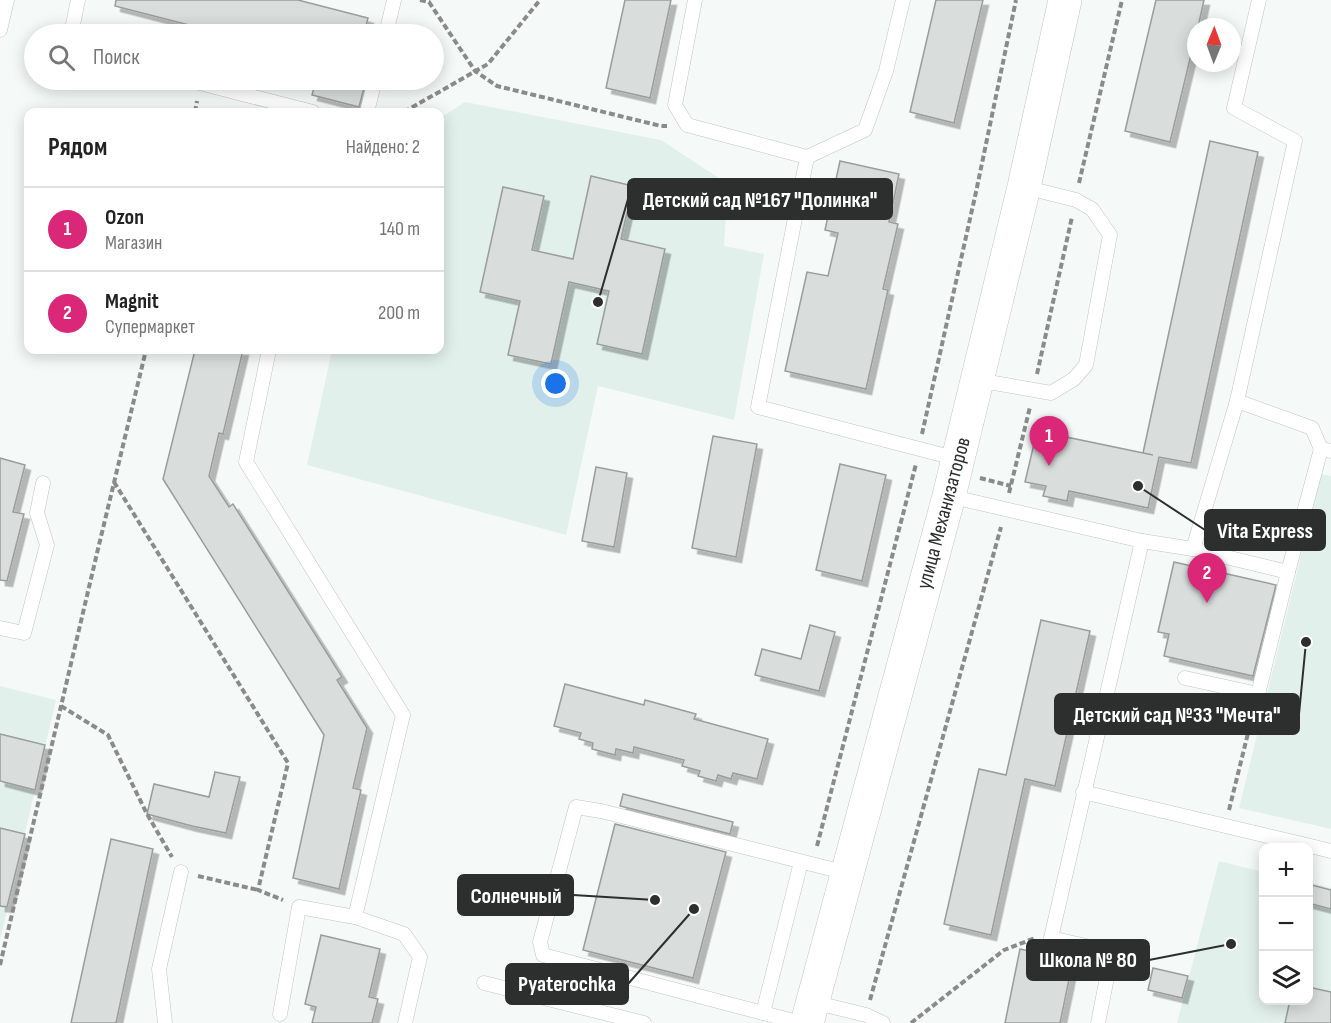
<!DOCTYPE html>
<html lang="ru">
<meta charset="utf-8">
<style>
body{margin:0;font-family:"Sofia Sans Condensed",sans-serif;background:#f6f6f6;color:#222}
.controls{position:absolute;right:18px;bottom:18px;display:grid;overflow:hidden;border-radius:12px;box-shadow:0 3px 15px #0003}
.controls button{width:54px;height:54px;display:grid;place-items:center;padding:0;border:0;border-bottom:2px solid #e0e0e0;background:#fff;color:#222;font:30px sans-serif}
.compass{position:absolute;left:1187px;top:18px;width:54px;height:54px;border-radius:50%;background:#fff;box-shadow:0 3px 15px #0003;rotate:1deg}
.you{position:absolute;left:556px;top:384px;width:21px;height:21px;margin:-15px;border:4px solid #fff;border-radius:50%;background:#1a73e8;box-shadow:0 0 0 9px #1a73e833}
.badge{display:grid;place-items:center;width:39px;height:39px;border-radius:50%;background:#db2777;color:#fff;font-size:20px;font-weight:700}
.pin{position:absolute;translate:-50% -50px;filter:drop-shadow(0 2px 3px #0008)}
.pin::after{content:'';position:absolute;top:32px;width:21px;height:18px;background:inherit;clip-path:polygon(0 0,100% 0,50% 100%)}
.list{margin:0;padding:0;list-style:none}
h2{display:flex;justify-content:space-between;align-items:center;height:78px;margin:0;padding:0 24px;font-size:26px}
h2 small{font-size:20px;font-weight:400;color:#767676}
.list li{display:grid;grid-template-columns:39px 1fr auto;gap:18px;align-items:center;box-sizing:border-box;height:84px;padding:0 24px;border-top:2px solid #e0e0e0}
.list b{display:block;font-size:22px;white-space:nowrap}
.list p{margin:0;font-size:20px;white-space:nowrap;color:#767676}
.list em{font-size:20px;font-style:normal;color:#767676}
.icon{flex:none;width:33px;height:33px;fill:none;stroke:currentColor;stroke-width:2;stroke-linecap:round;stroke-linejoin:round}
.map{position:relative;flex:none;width:1331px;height:1023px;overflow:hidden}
.search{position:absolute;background:#fff;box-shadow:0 3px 15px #0003;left:24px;top:24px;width:420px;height:66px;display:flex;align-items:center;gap:15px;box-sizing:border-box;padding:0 21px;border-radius:33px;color:#767676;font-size:22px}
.panel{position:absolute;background:#fff;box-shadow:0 3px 15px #0003;left:24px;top:108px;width:420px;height:246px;border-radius:12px}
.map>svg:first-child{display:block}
.built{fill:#e2f0ec}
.building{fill:#d9dedc;stroke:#999e9c;stroke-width:1.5;filter:url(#shadow)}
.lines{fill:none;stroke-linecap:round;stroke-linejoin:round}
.lane-casing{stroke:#c0c4c3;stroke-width:15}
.secondary-casing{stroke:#c0c4c3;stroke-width:34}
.path{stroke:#898c8b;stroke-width:4;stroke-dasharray:6 3;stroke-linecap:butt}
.lane{stroke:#fff;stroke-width:14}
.secondary{stroke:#fff;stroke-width:33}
.labels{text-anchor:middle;stroke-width:5;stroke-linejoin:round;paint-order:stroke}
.street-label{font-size:21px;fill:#2d2f2e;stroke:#fff}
.leader{fill:none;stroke:#2d2f2e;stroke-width:2}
.callout-dot{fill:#2d2f2e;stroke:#fff;stroke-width:2}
.callout{fill:#2d2f2e;stroke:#2d2f2e;stroke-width:2}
.callout-label{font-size:22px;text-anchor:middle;font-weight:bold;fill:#fff}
</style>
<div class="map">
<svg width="1331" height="1023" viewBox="0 0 1331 1023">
<defs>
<filter id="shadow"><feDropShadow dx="5.5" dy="5.5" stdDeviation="0" flood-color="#0004"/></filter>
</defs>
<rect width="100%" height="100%" fill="#f5faf8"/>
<g class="built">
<path d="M465 102 661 140 728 184 724 246 764 254 734 420 598 386 566 535 307 465 332 350H440V118Z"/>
<path d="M1321 474 1331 476V829L1239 808Z"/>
<path d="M0 686 56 700 0 940Z"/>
<path d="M1219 861 1263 872 1264 1000H1308L1309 882 1331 888V1023H1177Z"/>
</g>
<g class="building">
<path d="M116 0H298L368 18 364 34H224L115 6Z"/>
<path d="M625 0H671L650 98 606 88Z"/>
<path d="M936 0H983L954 123 910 112Z"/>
<path d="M1156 0H1204L1198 27H1196V34L1170 142 1125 131Z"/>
<path d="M316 80H366L359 107 312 95Z"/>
<path d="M1210 141 1258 152 1191 463 1159 457 1148 508 1069 491 1067 501 1043 496 1046 486 1025 482 1037 431 1153 455 1143 453Z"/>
<path d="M840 161 899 174 889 222 898 224 883 289 888 290 866 389 785 371 807 272 828 276 838 233 825 230Z"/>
<path d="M591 176 633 186 621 239 665 249 642 354 597 344 609 291 569 282 551 364 508 355 520 301 480 292 503 187 544 196 532 250 573 259Z"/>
<path d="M195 350H243L223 434 219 433 209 476 229 507 233 504 342 677 337 680 367 728 353 788 361 790 339 889 293 878 324 735 163 479Z"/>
<path d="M713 436 757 444 736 557 692 548Z"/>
<path d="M0 458 25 465 13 512 24 514 7 581 0 580Z"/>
<path d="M840 464 886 475 862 581 816 570Z"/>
<path d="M596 467 627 473 614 547 582 541Z"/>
<path d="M1174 562 1276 585 1253 676 1164 656 1169 634 1158 632Z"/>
<path d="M1041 620 1090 631 1055 786 1025 779 991 935 944 924 979 769 1006 775Z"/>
<path d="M810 625 835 632 819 691 755 675 762 649 801 659Z"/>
<path d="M565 684 644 705 645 700 696 714 694 719 768 739 757 779 733 773 731 779 718 775 716 781 698 776 700 771 682 766 684 760 634 747 633 753 616 749 615 755 592 749 593 743 579 739 581 733 554 726Z"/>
<path d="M0 734 45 745 35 790 0 781Z"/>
<path d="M215 772 240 777 226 833 192 826 147 814 154 784 209 797Z"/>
<path d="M623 794 733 822 730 834 620 806Z"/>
<path d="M615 824 726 852 693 978 583 950Z"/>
<path d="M0 828 25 834 7 907 0 906Z"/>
<path d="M111 839 153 849 116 1023H71Z"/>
<path d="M1308 884 1331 890V909L1308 903Z"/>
<path d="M321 935 380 949 369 997 378 999 372 1023H312L316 1007 305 1004Z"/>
<path d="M1020 949 1073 960 1060 1023H1005Z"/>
<path d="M1153 968 1188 976 1182 998 1148 990Z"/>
<path d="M1308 987 1331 992V1023H1285L1290 1000H1308Z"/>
</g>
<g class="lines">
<defs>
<g id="lane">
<path d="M695 0 675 105 687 125 807 157 865 130 886 71 903 0"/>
<path d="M0 30 7 0"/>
<path d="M71 34 78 0"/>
<path d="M386 34 394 0"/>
<path d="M188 80 313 112"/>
<path d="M367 112 375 80"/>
<path d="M807 157 758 407 958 459"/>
<path d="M269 350 246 462 403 715 355 917 299 907 280 1014"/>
<path d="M977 380 1051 393 1074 379 1086 365 1110 235 1092 209 1076 200 1024 187"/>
<path d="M1237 401 1312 428 1321 449"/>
<path d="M949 496 1142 541 1051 938 1112 952 1098 1023"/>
<path d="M1142 541 1193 549 1288 572 1321 449 1331 451"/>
<path d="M1193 549 1237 401 1295 141 1234 108 1259 0"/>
<path d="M0 628 24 633 47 545 37 513 43 483"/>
<path d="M1185 678 1258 694 1288 572"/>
<path d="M1083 792 1331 851"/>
<path d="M355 917 404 934 420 957 405 1023"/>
<path d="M484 983 644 1023"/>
<path d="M813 1002 866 1015 883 1023"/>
<path d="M763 1013 801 862"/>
<path d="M165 1023 159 969 181 872"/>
<path d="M801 1023 543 955 540 942 576 807 601 811 847 873"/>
</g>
<path id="secondary" d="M807 1023 949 496 1024 187 1065 0"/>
</defs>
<use href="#lane" class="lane-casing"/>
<use href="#secondary" class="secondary-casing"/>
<g class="path">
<path d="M420 0 429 2 475 71 497 86 661 126H667"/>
<path d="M195 112 197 101"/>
<path d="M404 112 488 64 540 0"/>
<path d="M1079 183 1122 0"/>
<path d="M1037 374 1072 217"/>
<path d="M922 434 976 192 1016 0"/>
<path d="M980 478 1011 486"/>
<path d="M114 482 288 763 258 890 283 900"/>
<path d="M1009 493 1030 407"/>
<path d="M61 706 108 735 147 814 172 857"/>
<path d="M1229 810 1254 709"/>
<path d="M817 846 916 464"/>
<path d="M198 876 258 890"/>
<path d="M0 965 98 549 146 350"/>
<path d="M870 1000 1001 527"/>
<path d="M911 1023 1004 950 1035 938"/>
</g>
<use href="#lane" class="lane"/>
<use href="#secondary" class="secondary"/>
</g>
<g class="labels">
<g class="street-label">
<text transform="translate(943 513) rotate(-75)" y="7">улица Механизаторов</text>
</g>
</g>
<path class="leader" d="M598 302L628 199M1138 486L1205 530M1306 642L1299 714M655 900L573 895M1231 944L1149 960M694 909L628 984"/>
<g class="callout-dot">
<circle cx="598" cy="302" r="6"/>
<circle cx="1138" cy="486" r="6"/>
<circle cx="1306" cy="642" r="6"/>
<circle cx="655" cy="900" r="6"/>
<circle cx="1231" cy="944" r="6"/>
<circle cx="694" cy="909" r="6"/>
</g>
<g class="callout">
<rect x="628" y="179" width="264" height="40" rx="6"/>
<rect x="1205" y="510" width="120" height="40" rx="6"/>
<rect x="1055" y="694" width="244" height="40" rx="6"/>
<rect x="458" y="875" width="115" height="40" rx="6"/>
<rect x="1027" y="940" width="122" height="40" rx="6"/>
<rect x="506" y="964" width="122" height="40" rx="6"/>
</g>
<g class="callout-label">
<text x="760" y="207">Детский сад №167 "Долинка"</text>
<text x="1265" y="538">Vita Express</text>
<text x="1177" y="722">Детский сад №33 "Мечта"</text>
<text x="516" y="903">Солнечный</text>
<text x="1088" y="967">Школа № 80</text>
<text x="567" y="991">Pyaterochka</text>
</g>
</svg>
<div class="controls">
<button>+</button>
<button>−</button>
<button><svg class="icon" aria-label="layers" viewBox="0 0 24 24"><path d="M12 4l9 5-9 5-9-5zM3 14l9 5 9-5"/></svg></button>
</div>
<svg class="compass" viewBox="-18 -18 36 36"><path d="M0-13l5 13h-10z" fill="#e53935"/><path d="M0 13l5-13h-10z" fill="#767676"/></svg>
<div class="you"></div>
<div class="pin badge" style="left:1049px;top:466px">1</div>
<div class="pin badge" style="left:1207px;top:603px">2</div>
<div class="search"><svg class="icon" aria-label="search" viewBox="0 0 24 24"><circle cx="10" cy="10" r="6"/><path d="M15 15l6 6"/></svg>Поиск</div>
<section class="panel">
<h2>Рядом<small>Найдено: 2</small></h2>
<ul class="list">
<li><span class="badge">1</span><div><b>Ozon</b><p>Магазин</p></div><em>140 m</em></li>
<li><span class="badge">2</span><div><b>Magnit</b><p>Супермаркет</p></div><em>200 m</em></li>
</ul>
</section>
</div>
